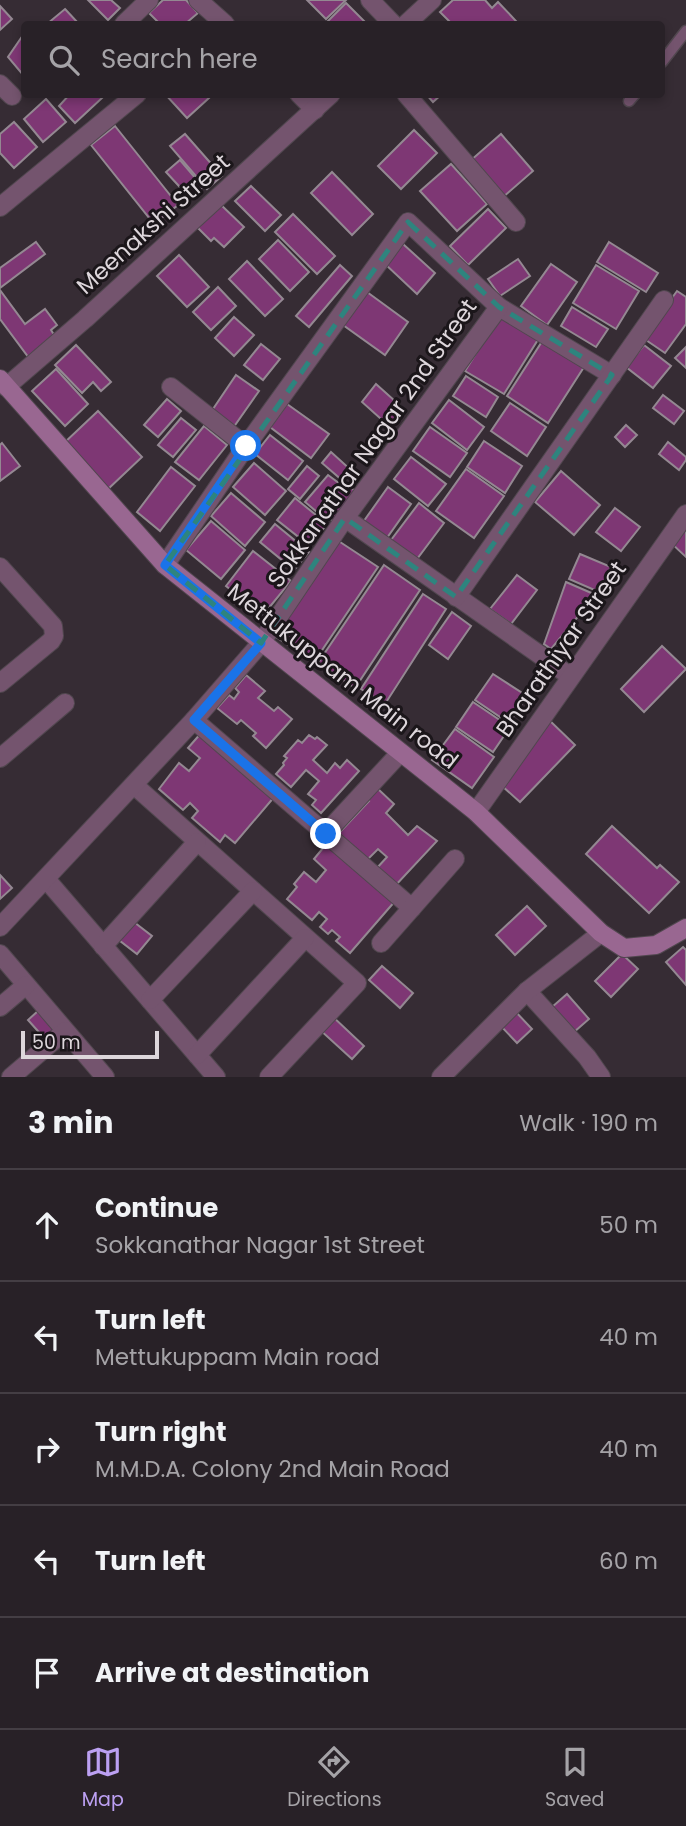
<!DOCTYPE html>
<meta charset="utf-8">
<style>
body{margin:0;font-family:Poppins,sans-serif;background:#342e33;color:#f1f3f6}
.scale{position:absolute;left:21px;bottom:18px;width:138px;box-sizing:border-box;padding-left:7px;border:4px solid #ddd6db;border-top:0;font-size:19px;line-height:24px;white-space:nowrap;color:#ddd6db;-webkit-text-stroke:5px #1b161a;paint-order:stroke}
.stop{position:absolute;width:21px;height:21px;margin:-16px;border:5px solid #1a73e8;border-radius:50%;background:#fff}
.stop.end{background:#1a73e8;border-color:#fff;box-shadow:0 2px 7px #0008}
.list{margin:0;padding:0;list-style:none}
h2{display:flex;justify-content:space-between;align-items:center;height:91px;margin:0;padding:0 28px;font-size:30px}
h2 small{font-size:23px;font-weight:400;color:#a5a3a7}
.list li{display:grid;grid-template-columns:46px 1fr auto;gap:21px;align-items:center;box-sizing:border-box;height:112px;padding:0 28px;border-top:2px solid #443e44}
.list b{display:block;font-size:26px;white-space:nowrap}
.list p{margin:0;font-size:23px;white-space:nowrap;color:#a5a3a7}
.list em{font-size:23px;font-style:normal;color:#a5a3a7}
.icon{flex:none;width:38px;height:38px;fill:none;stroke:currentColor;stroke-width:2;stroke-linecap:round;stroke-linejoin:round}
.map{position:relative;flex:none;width:686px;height:1077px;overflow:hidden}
.search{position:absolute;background:#282127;box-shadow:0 4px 10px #0003;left:21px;right:21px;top:21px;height:77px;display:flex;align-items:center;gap:18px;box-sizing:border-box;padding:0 24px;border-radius:7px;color:#a5a3a7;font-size:26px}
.sheet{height:651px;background:#282127}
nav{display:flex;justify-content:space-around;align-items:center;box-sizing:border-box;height:98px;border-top:2px solid #443e44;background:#282127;font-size:19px;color:#a5a3a7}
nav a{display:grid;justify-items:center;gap:4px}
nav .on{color:#bca0f2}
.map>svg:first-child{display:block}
.building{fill:#7e3774;stroke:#948892;stroke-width:2}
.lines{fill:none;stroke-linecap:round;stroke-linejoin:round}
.service-casing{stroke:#51474f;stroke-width:13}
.minor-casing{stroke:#51474f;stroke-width:20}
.secondary-casing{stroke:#51474f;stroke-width:20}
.service{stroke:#74546e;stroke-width:10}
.minor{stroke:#74546e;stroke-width:18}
.secondary{stroke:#996791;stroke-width:18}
.route{stroke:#1a73e8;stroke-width:9}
.marked{fill:none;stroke:#2e847e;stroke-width:5;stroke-dasharray:14 9;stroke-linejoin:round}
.labels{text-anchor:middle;stroke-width:6;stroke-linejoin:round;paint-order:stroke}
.street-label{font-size:23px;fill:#ddd6db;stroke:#1b161a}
</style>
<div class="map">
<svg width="686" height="1077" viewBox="0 0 686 1077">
<rect width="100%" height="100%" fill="#362c34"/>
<g class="building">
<path d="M88 0H111L120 8 108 20Z"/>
<path d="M163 0H186L198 13 185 24H160L149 13Z"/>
<path d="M307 0H346L326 19Z"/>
<path d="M453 0H485L492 8 498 2 516 21 512 24H452L440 12Z"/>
<path d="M346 3 367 24H325Z"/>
<path d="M0 6 12 19 0 30Z"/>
<path d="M65 9 79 24H47Z"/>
<path d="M21 38 24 41V76L8 57Z"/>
<path d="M98 94 102 98 75 123 59 106 70 94Z"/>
<path d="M165 94H208L210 97 187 118Z"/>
<path d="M426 94H442L433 102Z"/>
<path d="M46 99 66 122 43 142 24 119Z"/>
<path d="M14 122 37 147 14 168 0 153V134Z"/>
<path d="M115 126 178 205 154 224 91 145Z"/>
<path d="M414 130 437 153 401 189 378 166Z"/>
<path d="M185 134 222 176 207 189 170 146Z"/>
<path d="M501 134 533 171 502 198 470 161Z"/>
<path d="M180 160 203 187 190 198 166 172Z"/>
<path d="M451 164 487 204 457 231 420 191Z"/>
<path d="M332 172 373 214 352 235 311 193Z"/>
<path d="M251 186 281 215 265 231 235 201Z"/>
<path d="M218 202 244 227 224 247 214 238 211 241 195 225Z"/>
<path d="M488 209 506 228 468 265 450 246Z"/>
<path d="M293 214 335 256 317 274 275 232Z"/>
<path d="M278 240 309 272 290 291 259 259Z"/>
<path d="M36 242 45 254 0 288V268Z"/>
<path d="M609 242 658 273 646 292 597 262Z"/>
<path d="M403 244 435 273 417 294 385 264Z"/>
<path d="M179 255 209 287 187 307 157 276Z"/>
<path d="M518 259 530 276 500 296 488 279Z"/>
<path d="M247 261 283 299 265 316 229 279Z"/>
<path d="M551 264 577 282 547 325 521 306Z"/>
<path d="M340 265 352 276 309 327 296 316Z"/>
<path d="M596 265 639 291 616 329 573 303Z"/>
<path d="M218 287 236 306 211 330 193 312Z"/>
<path d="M0 290 25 324 45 309 57 325 51 330 56 338 29 358 0 319Z"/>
<path d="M677 291 686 297V324L665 353 643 338Z"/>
<path d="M367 292 408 322 385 355 343 325Z"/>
<path d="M572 307 608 329 596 347 561 326Z"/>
<path d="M500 315 539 338 504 394 465 371Z"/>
<path d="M234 317 254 335 234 356 215 338Z"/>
<path d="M543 340 584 367 548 423 507 396Z"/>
<path d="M261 344 280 359 263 380 244 365Z"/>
<path d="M76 345 111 382 101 391 93 382 82 393 55 365Z"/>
<path d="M644 345 671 366 653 388 626 367Z"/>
<path d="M686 347V368L675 358Z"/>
<path d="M56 369 88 404 65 426 32 391Z"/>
<path d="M236 375 259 391 233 428 211 412Z"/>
<path d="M466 376 498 397 486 417 453 396Z"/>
<path d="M376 384 405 410 390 427 362 402Z"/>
<path d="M663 395 684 411 674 424 653 408Z"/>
<path d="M167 399 181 411 158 437 144 425Z"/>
<path d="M449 400 484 427 467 450 432 423Z"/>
<path d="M510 403 546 427 527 456 491 431Z"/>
<path d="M287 404 329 434 311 458 270 427Z"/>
<path d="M98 411 142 457 107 490 63 444Z"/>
<path d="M181 418 196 430 173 457 158 445Z"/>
<path d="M626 425 637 435 625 447 615 437Z"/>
<path d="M204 426 227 445 199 480 175 462Z"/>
<path d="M430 427 467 453 450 477 413 451Z"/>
<path d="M270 435 303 461 288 480 255 454Z"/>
<path d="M484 441 522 466 505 493 467 467Z"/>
<path d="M668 442 686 457V460L679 470 659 454Z"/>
<path d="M2 443 20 466 0 481V445Z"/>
<path d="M331 452 352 471 343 481 322 463Z"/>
<path d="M411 457 446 484 428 506 394 479Z"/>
<path d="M254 463 286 491 265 515 233 487Z"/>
<path d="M307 466 319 476 300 499 288 489Z"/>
<path d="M171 467 195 486 160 531 137 512Z"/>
<path d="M466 469 504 496 474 538 436 511Z"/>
<path d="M561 471 600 505 574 535 535 502Z"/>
<path d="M328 475 340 484 317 512 305 502Z"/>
<path d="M345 482 357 493 333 521 320 511Z"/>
<path d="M388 487 411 504 384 542 361 525Z"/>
<path d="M231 493 265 522 245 546 211 516Z"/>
<path d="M295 498 327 524 310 546 277 520Z"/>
<path d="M419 503 444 523 414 563 388 544Z"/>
<path d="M615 508 640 527 621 551 596 532Z"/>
<path d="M211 521 245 550 221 579 186 550Z"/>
<path d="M275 524 309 552 294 570 260 542Z"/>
<path d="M686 526V557L669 541Z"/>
<path d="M337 540 378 567 314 662 273 635Z"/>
<path d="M253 551 291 581 263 615 226 586Z"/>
<path d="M580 554 611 567 599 592 569 579Z"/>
<path d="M384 565 420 590 355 688 318 663Z"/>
<path d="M517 575 537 590 511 624 490 609Z"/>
<path d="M566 582 596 595 551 649 544 644Z"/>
<path d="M423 594 446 609 385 704 361 689Z"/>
<path d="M452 612 471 626 448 659 429 645Z"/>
<path d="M662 646 686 669 644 712 621 689Z"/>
<path d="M493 674 527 696 509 723 475 700Z"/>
<path d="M246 675 265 691 258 698 274 711 278 707 292 719 266 748 253 736 256 733 241 720 237 724 217 708 229 695 234 699 239 692 235 688Z"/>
<path d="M473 702 510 727 493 752 456 727Z"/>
<path d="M546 717 575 745 520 802 501 785Z"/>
<path d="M455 729 494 757 472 788 432 760Z"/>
<path d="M202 732 275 796 235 843 225 835 220 842 192 818 198 811 190 803 183 810 159 789 179 763 189 771 200 758 188 748Z"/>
<path d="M309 735 315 739 317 737 327 745 313 760 327 773 335 763 340 768 347 760 359 771 321 813 312 805 316 800 308 794 319 781 306 770 291 787 276 774 284 765 283 763 287 758 284 756 298 740 302 743Z"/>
<path d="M377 788 394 804 386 813 408 835 417 826 437 841 394 887 376 869 387 857 378 849 366 861 339 833 369 801 367 799Z"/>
<path d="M612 826 657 868 660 865 679 882 649 913 586 854Z"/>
<path d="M328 842 396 900 350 953 336 941 340 937 332 930 328 934 320 927 327 919 319 912 312 920 287 899 297 887 294 884 304 872 316 882 326 870 314 859Z"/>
<path d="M0 875 12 888 0 899Z"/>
<path d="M527 906 546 926 515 955 496 935Z"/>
<path d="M130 919 152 936 137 954 115 937Z"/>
<path d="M683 947 686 950V985L666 962Z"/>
<path d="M622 954 638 969 611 997 595 981Z"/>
<path d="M382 966 413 993 400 1008 369 980Z"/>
<path d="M567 994 589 1019 574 1032 552 1007Z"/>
<path d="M514 1010 532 1029 517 1043 499 1024Z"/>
<path d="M38 1011 56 1031 46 1040 28 1020Z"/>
<path d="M331 1015 364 1046 352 1059 319 1029Z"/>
</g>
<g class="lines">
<defs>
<g id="service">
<path d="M662 62 686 31"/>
<path d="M629 101 635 94"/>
</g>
<g id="minor">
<path d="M198 0 225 24"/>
<path d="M370 0 393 24"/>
<path d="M124 24 149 0"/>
<path d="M406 24 432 0"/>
<path d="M0 84 12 96"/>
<path d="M299 94 315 110"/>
<path d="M406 94 516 222"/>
<path d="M0 207 137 94"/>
<path d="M6 387 85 319 331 94"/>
<path d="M171 387 246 446"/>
<path d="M345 518 570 676"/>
<path d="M165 565 246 446 408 222 499 307 612 375"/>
<path d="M0 567 53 626 54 636 51 641 0 683"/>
<path d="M456 597 664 300"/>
<path d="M194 720 412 908"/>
<path d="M0 758 65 703"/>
<path d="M134 785 357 983 269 1077"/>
<path d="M476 812 686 514"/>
<path d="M326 833 400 753"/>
<path d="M46 879 216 1077"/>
<path d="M0 927 194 720 261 643 345 518 499 307"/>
<path d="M381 943 455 859"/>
<path d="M103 946 197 842"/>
<path d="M0 954 105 1077"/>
<path d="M527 991 587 1057 601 1077"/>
<path d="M150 1000 253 891"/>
<path d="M0 1007 26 985"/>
<path d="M197 1055 305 938"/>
<path d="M11 1077 65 1031"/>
<path d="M441 1077 527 991 601 933"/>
</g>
<path id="secondary" d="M0 379 165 565 476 812 601 933 624 948 656 945 686 928"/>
</defs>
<use href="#service" class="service-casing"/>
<use href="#minor" class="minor-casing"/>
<use href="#secondary" class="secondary-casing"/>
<use href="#service" class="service"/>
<use href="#minor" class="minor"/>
<use href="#secondary" class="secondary"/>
</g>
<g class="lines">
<path class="route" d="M246 446 165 565 261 643 194 720 326 834"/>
</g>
<path class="marked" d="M408 222 499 307 612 375 456 597 345 518 261 643 165 565Z"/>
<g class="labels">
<g class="street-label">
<text transform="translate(153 224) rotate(-42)" y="8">Meenakshi Street</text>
<text transform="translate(372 443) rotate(-55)" y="8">Sokkanathar Nagar 2nd Street</text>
<text transform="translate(561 649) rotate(-55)" y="8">Bharathiyar Street</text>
<text transform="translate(343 676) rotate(38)" y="8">Mettukuppam Main road</text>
</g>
</g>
</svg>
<div class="scale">50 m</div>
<div class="stop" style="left:246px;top:446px"></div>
<div class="stop end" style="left:326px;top:834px"></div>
<div class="search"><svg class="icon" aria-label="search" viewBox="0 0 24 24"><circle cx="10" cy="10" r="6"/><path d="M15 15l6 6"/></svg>Search here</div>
</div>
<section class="sheet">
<h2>3 min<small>Walk · 190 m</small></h2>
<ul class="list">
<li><svg class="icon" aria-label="ahead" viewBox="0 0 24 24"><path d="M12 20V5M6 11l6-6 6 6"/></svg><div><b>Continue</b><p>Sokkanathar Nagar 1st Street</p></div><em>50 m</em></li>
<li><svg class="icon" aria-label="left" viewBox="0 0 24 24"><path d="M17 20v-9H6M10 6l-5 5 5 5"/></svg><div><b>Turn left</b><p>Mettukuppam Main road</p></div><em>40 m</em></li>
<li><svg class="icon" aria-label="right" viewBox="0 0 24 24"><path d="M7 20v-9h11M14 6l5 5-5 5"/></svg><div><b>Turn right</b><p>M.M.D.A. Colony 2nd Main Road</p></div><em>40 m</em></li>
<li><svg class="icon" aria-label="left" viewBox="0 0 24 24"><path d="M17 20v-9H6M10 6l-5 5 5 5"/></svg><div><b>Turn left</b></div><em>60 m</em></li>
<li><svg class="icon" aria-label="arrive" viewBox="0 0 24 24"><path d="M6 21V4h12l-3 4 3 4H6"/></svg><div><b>Arrive at destination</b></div></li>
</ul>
</section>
<nav>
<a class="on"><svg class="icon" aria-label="map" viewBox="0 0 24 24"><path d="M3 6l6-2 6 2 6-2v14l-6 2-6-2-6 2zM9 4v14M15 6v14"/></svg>Map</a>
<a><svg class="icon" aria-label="directions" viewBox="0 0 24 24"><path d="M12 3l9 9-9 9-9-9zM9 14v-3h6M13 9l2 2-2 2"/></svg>Directions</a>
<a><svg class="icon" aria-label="saved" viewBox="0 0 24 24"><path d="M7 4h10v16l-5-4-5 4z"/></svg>Saved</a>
</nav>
